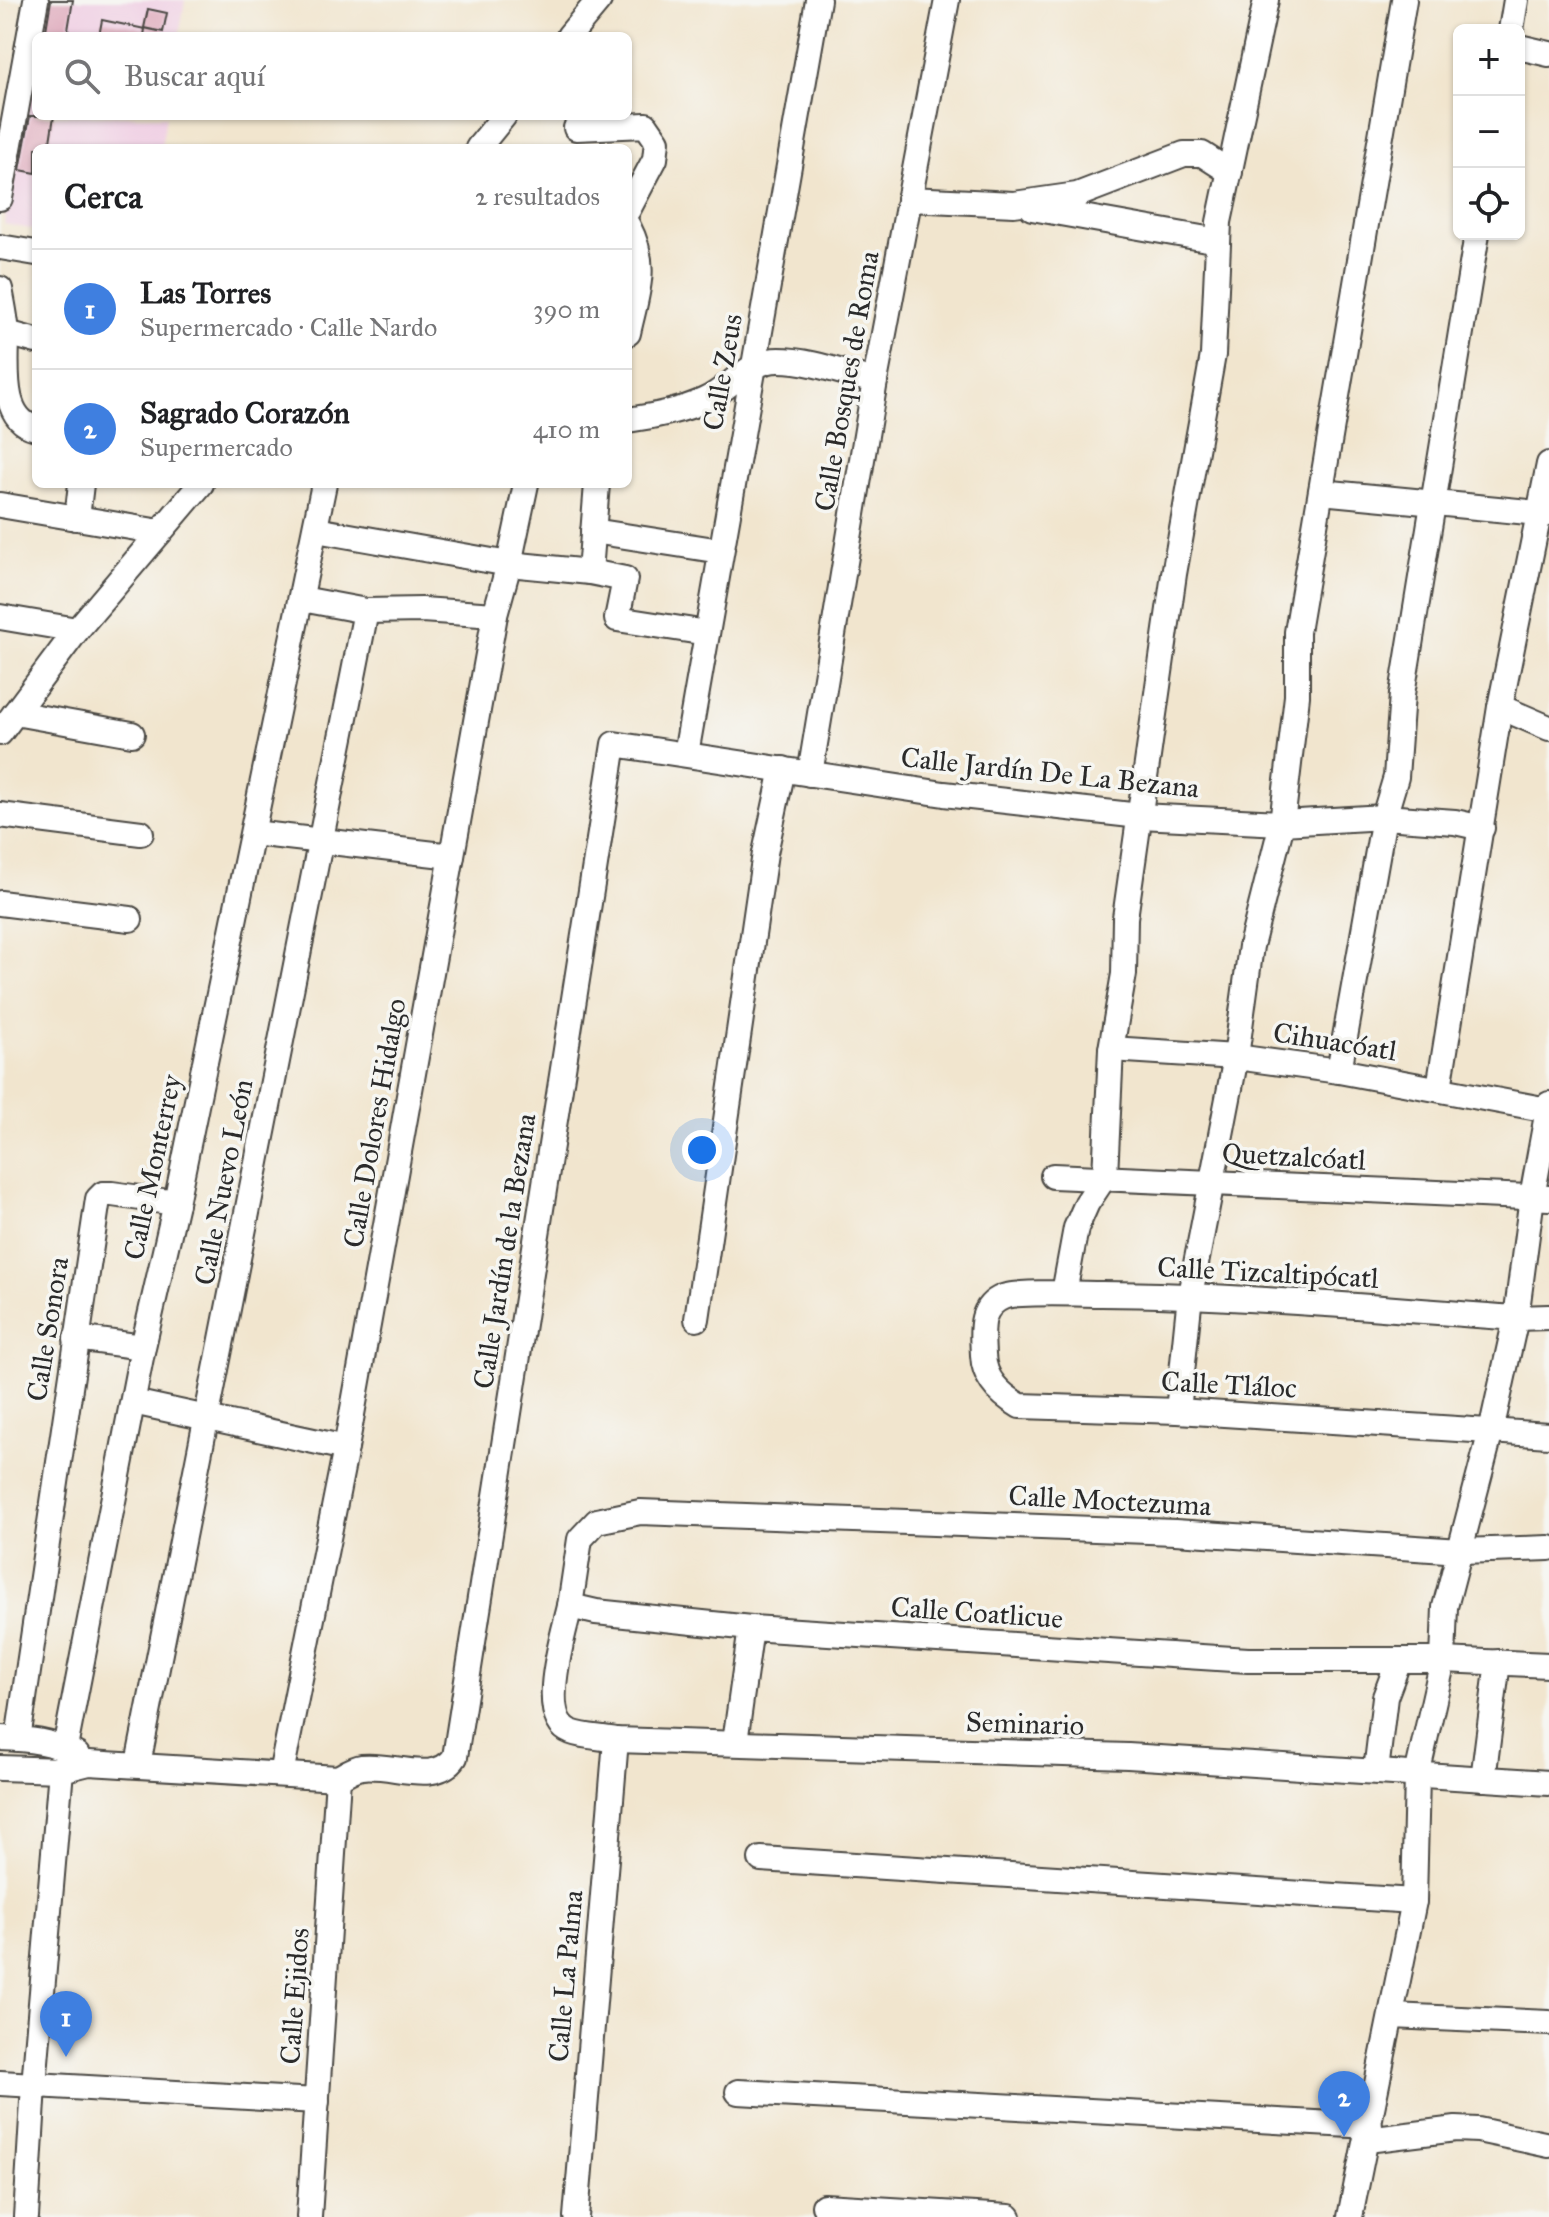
<!DOCTYPE html>
<html lang="es">
<meta charset="utf-8">
<style>
body{margin:0;font-family:"IM FELL Great Primer",serif;background:#f2f2f2;color:#202124}
.controls{position:absolute;right:24px;top:24px;display:grid;overflow:hidden;border-radius:12px;box-shadow:0 2px 6px #0004}
.controls button{width:72px;height:72px;display:grid;place-items:center;padding:0;border:0;border-bottom:2px solid #e0e0e0;background:#fff;color:#202124;font:40px sans-serif}
.you{position:absolute;left:702px;top:1150px;width:28px;height:28px;margin:-20px;border:6px solid #fff;border-radius:50%;background:#1a73e8;box-shadow:0 0 0 12px #1a73e833}
.badge{display:grid;place-items:center;width:52px;height:52px;border-radius:50%;background:#b5179e;color:#fff;font-size:26px;font-weight:700}
.pin{position:absolute;translate:-50% -66px;filter:drop-shadow(0 2px 4px #0008)}
.pin::after{content:'';position:absolute;top:42px;width:28px;height:24px;background:inherit;clip-path:polygon(0 0,100% 0,50% 100%)}
.list{margin:0;padding:0;list-style:none}
h2{display:flex;justify-content:space-between;align-items:center;height:104px;margin:0;padding:0 32px;font-size:34px}
h2 small{font-size:26px;font-weight:400;color:#757577}
.list li{display:grid;grid-template-columns:52px 1fr auto;gap:24px;align-items:center;box-sizing:border-box;height:120px;padding:0 32px;border-top:2px solid #e0e0e0}
.list b{display:block;font-size:30px;white-space:nowrap}
.list p{margin:0;font-size:26px;white-space:nowrap;color:#757577}
.list em{font-size:26px;font-style:normal;color:#757577}
.icon{flex:none;width:44px;height:44px;fill:none;stroke:currentColor;stroke-width:2;stroke-linecap:round;stroke-linejoin:round}
.map{position:relative;flex:none;width:1549px;height:2217px;overflow:hidden}
.search{position:absolute;background:#fff;box-shadow:0 2px 6px #0004;left:32px;top:32px;width:600px;height:88px;display:flex;align-items:center;gap:20px;box-sizing:border-box;padding:0 28px;border-radius:12px;color:#757577;font-size:30px}
.panel{position:absolute;background:#fff;box-shadow:0 2px 6px #0004;left:32px;top:144px;width:600px;height:344px;border-radius:12px}
.map>svg:first-child{display:block}
.built{fill:#f0d0e4}
.building{fill:#e0aebf}
.lines{fill:none;stroke-linecap:round;stroke-linejoin:round}
.minor-casing{stroke:#494743;stroke-width:28}
.minor{stroke:#fff;stroke-width:24}
.labels{text-anchor:middle;stroke-width:7;stroke-linejoin:round;paint-order:stroke}
.street-label{font-size:28px;fill:#2b2b2b;stroke:#f6f6f2}
</style>
<div class="map">
<svg width="1549" height="2217" viewBox="0 0 1549 2217">
<rect width="100%" height="100%" fill="#f6f6f2"/>
<filter id="ink" filterUnits="userSpaceOnUse"><feTurbulence type="fractalNoise" baseFrequency=".0125" numOctaves="2"/><feDisplacementMap in="SourceGraphic" scale="16" xChannelSelector="R" yChannelSelector="G"/><feConvolveMatrix kernelMatrix="1 2 1 2 8 2 1 2 1" color-interpolation-filters="sRGB"/></filter>
<filter id="wash" filterUnits="userSpaceOnUse"><feTurbulence type="fractalNoise" baseFrequency=".006" numOctaves="4" result="noise"/><feDisplacementMap in="SourceGraphic" scale="32" xChannelSelector="R" yChannelSelector="G"/><feGaussianBlur stdDeviation="1.8" result="paint"/><feColorMatrix in="noise" values="0 0 0 0 0 0 0 0 0 0 0 0 0 0 0 0 0 1.4 0 .05"/><feComposite in="paint" operator="in"/></filter>
<g filter="url(#wash)">
<rect width="100%" height="100%" fill="#f1e5ce"/>
<g class="built">
<path d="M43 0H185L179 36H37Z"/>
<path d="M36 39V116H166L161 148H36V230L4 224Z"/>
</g>
<g id="blocks">
<g class="building">
<path d="M51 0H73L67 36H45Z"/>
<path d="M148 9 167 13 163 32 144 28Z"/>
<path d="M102 20 145 29 144 36H99Z"/>
<path d="M30 116H54L49 148H36V173L20 170Z"/>
</g>
</g>
</g>
<g filter="url(#ink)">
<use href="#blocks" fill-opacity="0" stroke="#494743" stroke-width="2"/>
<g class="lines">
<defs>
<g id="minor">
<path d="M1511 30 1516 0"/>
<path d="M569 36 599 0"/>
<path d="M1519 47 1549 54"/>
<path d="M576 128 646 125 657 141 655 159 628 210"/>
<path d="M478 148 504 116"/>
<path d="M0 198 36 0"/>
<path d="M909 199 1014 204 1077 195 1184 154H1202L1230 172"/>
<path d="M1032 208 1218 241"/>
<path d="M628 226C649 266 637 292 628 333"/>
<path d="M0 247 36 253"/>
<path d="M0 289C3 304 6 319 7 334 7 366 0 420 36 428"/>
<path d="M7 333 36 341"/>
<path d="M628 420C653 416 682 411 705 400 731 388 749 360 779 360 811 360 845 374 875 381"/>
<path d="M1321 492 1549 514"/>
<path d="M0 505 160 532"/>
<path d="M77 518 81 484"/>
<path d="M316 530 509 564 590 572 625 579 617 619 707 633"/>
<path d="M593 531 721 551"/>
<path d="M590 572 597 484"/>
<path d="M302 599 366 611 422 610 495 615"/>
<path d="M0 617 77 630"/>
<path d="M1500 707 1549 728"/>
<path d="M15 713 132 734"/>
<path d="M0 733 77 630 201 484"/>
<path d="M686 754 818 0"/>
<path d="M810 774 875 381 947 0"/>
<path d="M0 815 141 833"/>
<path d="M253 833 452 856"/>
<path d="M0 903 130 919"/>
<path d="M1111 1049 1236 1057 1339 1071 1548 1110"/>
<path d="M1339 1071 1384 817 1396 777 1402 694 1477 234"/>
<path d="M1439 1088 1500 707 1549 464"/>
<path d="M1053 1176 1549 1198"/>
<path d="M1064 1293 1076 1228 1087 1203 1105 1176 1111 1049 1124 974 1125 918 1174 574 1213 355 1219 222 1266 0"/>
<path d="M1549 1317 1516 1318C1377 1308 1239 1295 1101 1294 1082 1294 1018 1291 1003 1297 978 1307 982 1332 983 1355 984 1379 999 1394 1020 1406L1178 1411 1549 1435"/>
<path d="M697 1319 765 853 783 769"/>
<path d="M76 1338 143 1347"/>
<path d="M133 1402 346 1448"/>
<path d="M1178 1411 1190 1295 1236 1057 1251 946 1282 823 1297 696V632L1404 0"/>
<path d="M570 1606 580 1539 597 1521 640 1512 1175 1532 1461 1551 1549 1548"/>
<path d="M1549 1665 1443 1660H1248L751 1628 596 1612 570 1606C564 1633 536 1719 571 1732 584 1737 602 1737 616 1740L1128 1756 1549 1783"/>
<path d="M0 1738C26 1739 54 1741 77 1755"/>
<path d="M18 1739 98 1199 103 1194H112L176 1203"/>
<path d="M735 1742 751 1628"/>
<path d="M65 1748 143 1347 176 1203 324 484"/>
<path d="M138 1764 366 611"/>
<path d="M0 1768 61 1770 89 1763 338 1778"/>
<path d="M1376 1771 1385 1697 1399 1660"/>
<path d="M281 1774 346 1448 495 615 509 564 526 484"/>
<path d="M338 1778C345 1774 354 1768 362 1767 392 1763 435 1786 455 1757L614 744 944 794 1140 816 1282 823 1384 817 1455 822 1482 828"/>
<path d="M1483 1779 1498 1662"/>
<path d="M761 1859 1414 1901"/>
<path d="M1392 2016 1549 2023"/>
<path d="M0 2083 317 2101"/>
<path d="M738 2092 1370 2126"/>
<path d="M1367 2140 1456 2129 1478 2130 1549 2145"/>
<path d="M824 2206 1009 2217"/>
<path d="M26 2217 34 2085 61 1770"/>
<path d="M309 2217 338 1778"/>
<path d="M576 2217 616 1740"/>
<path d="M1350 2217 1414 1901 1417 1775 1443 1660 1445 1607 1491 1431 1516 1318 1532 1197 1549 1104"/>
</g>
</defs>
<use href="#minor" class="minor-casing"/>
<use href="#minor" class="minor"/>
</g>
</g>
<g class="labels">
<g class="street-label">
<text transform="translate(722 372) rotate(-80)" y="10">Calle Zeus</text>
<text transform="translate(846 381) rotate(-80)" y="10">Calle Bosques de Roma</text>
<text transform="translate(1050 772) rotate(6)" y="10">Calle Jardín De La Bezana</text>
<text transform="translate(1335 1041) rotate(9)" y="10">Cihuacóatl</text>
<text transform="translate(374 1123) rotate(-80)" y="10">Calle Dolores Hidalgo</text>
<text transform="translate(1294 1156) rotate(3)" y="10">Quetzalcóatl</text>
<text transform="translate(152 1167) rotate(-78)" y="10">Calle Monterrey</text>
<text transform="translate(223 1182) rotate(-79)" y="10">Calle Nuevo León</text>
<text transform="translate(504 1251) rotate(-81)" y="10">Calle Jardín de la Bezana</text>
<text transform="translate(1268 1272) rotate(3)" y="10">Calle Tizcaltipócatl</text>
<text transform="translate(47 1329) rotate(-81)" y="10">Calle Sonora</text>
<text transform="translate(1229 1384) rotate(3)" y="10">Calle Tláloc</text>
<text transform="translate(1110 1500) rotate(3)" y="10">Calle Moctezuma</text>
<text transform="translate(977 1612) rotate(4)" y="10">Calle Coatlicue</text>
<text transform="translate(1025 1723) rotate(2)" y="10">Seminario</text>
<text transform="translate(565 1976) rotate(-85)" y="10">Calle La Palma</text>
<text transform="translate(294 1996) rotate(-86)" y="10">Calle Ejidos</text>
</g>
</g>
</svg>
<div class="controls">
<button>+</button>
<button>−</button>
<button><svg class="icon" aria-label="locate" viewBox="0 0 24 24"><circle cx="12" cy="12" r="6"/><path d="M12 2v4M12 18v4M2 12h4M18 12h4"/></svg></button>
</div>
<div class="you"></div>
<div class="pin badge" style="left:66px;top:2057px;background:#3f7fe0">1</div>
<div class="pin badge" style="left:1344px;top:2137px;background:#3f7fe0">2</div>
<div class="search"><svg class="icon" aria-label="search" viewBox="0 0 24 24"><circle cx="10" cy="10" r="6"/><path d="M15 15l6 6"/></svg>Buscar aquí</div>
<section class="panel">
<h2>Cerca<small>2 resultados</small></h2>
<ul class="list">
<li><span class="badge" style="background:#3f7fe0">1</span><div><b>Las Torres</b><p>Supermercado · Calle Nardo</p></div><em>390 m</em></li>
<li><span class="badge" style="background:#3f7fe0">2</span><div><b>Sagrado Corazón</b><p>Supermercado</p></div><em>410 m</em></li>
</ul>
</section>
</div>
